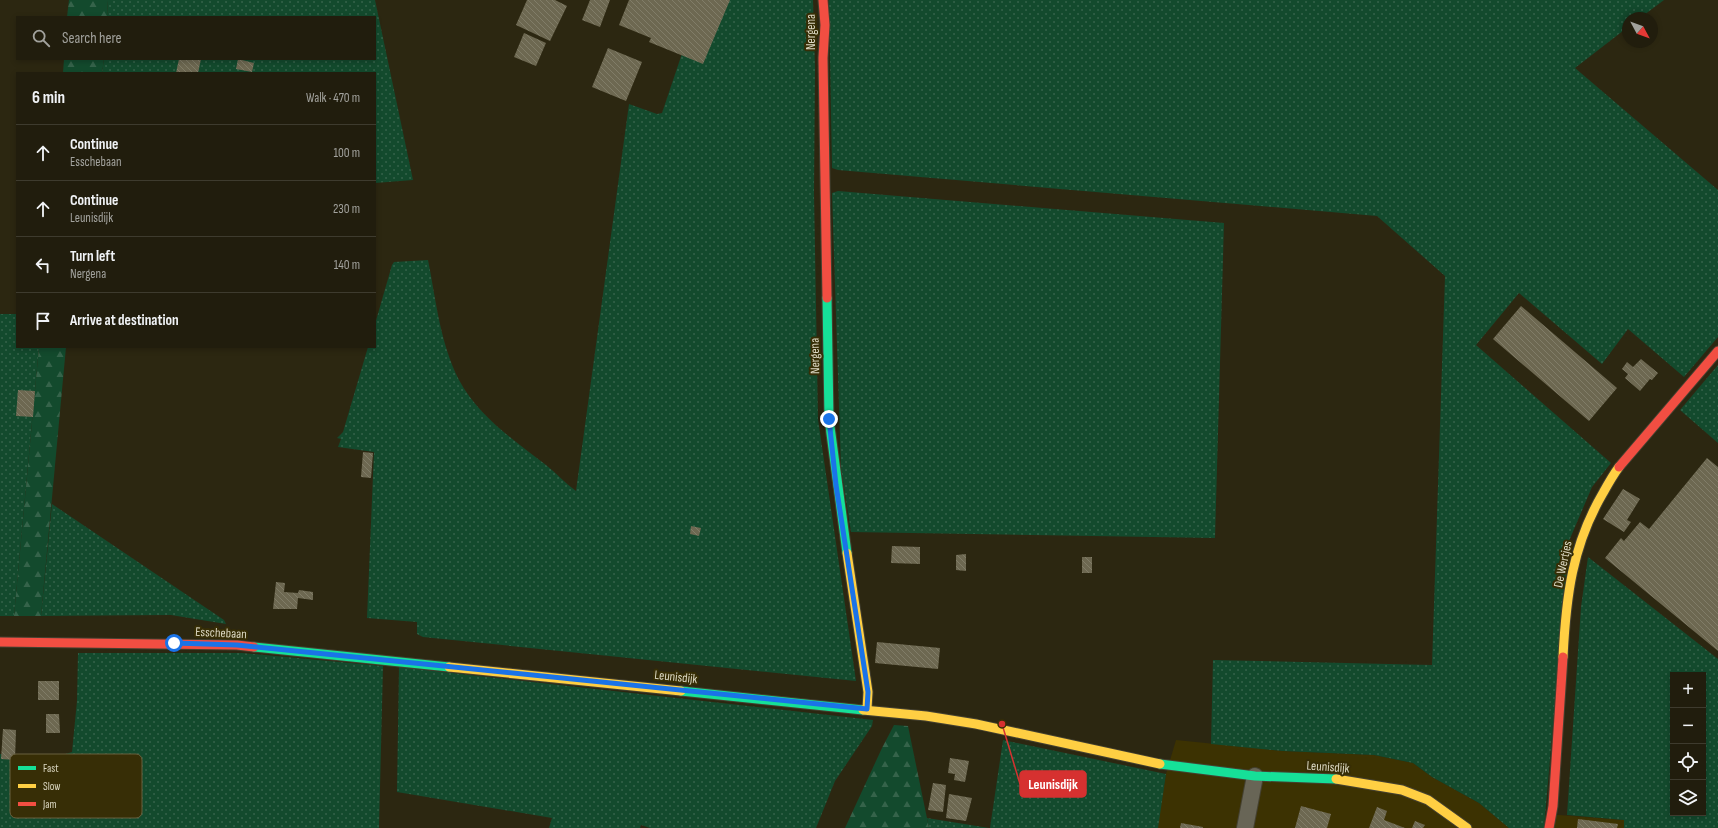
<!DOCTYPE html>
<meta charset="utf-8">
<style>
body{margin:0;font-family:"Sofia Sans Condensed",sans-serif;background:#292616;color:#f1f3f6}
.controls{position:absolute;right:12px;bottom:12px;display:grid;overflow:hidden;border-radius:0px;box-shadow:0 2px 6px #0003}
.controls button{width:36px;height:36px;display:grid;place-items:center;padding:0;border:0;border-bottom:1px solid #3e3b2e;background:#211d0d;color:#f1f3f6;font:20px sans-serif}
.compass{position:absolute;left:1622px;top:12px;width:36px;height:36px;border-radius:50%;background:#211d0d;box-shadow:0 2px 6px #0003;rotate:131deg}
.stop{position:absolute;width:12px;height:12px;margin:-9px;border:3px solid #1a73e8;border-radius:50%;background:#fff}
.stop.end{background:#1a73e8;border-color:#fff;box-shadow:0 1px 4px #0008}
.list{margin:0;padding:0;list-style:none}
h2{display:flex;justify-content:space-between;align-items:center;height:52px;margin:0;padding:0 16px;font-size:17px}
h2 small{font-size:13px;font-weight:400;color:#a2a29d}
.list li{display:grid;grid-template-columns:26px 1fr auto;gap:12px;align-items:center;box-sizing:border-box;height:56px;padding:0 16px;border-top:1px solid #3e3b2e}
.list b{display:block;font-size:15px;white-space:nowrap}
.list p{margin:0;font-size:13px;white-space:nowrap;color:#a2a29d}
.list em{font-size:13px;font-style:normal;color:#a2a29d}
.icon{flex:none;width:22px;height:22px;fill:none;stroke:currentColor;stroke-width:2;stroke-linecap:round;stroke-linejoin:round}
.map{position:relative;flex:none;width:1718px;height:828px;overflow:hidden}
.search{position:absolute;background:#211d0d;box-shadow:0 2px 6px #0003;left:16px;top:16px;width:360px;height:44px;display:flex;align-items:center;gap:10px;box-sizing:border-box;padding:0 14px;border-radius:0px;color:#a2a29d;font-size:15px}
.panel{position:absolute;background:#211d0d;box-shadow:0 2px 6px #0003;left:16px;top:72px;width:360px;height:276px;border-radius:0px}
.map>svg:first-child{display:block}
.built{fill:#3c3202}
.grass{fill:url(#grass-dots);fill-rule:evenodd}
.forest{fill:url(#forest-firs)}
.building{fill:url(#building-back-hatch)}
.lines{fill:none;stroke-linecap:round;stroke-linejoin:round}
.street-casing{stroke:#454131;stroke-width:18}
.fast-casing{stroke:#454131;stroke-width:11}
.slow-casing{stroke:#454131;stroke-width:11}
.jam-casing{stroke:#454131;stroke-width:11}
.street{stroke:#686556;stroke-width:16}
.fast{stroke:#16e098;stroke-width:9}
.slow{stroke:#ffcf43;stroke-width:9}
.jam{stroke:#f24e42;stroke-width:9}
.route{stroke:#1a73e8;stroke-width:5}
.labels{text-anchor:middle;stroke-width:4;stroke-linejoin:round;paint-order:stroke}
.street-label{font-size:13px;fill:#dcd8c3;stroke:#372e06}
.key{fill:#372e06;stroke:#69613f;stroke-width:1}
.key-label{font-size:11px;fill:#dcd8c3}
.leader{fill:none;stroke:#d63130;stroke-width:1.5}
.callout-dot{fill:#d63130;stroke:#372e06;stroke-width:1.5}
.callout{fill:#d63130;stroke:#d63130;stroke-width:1.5}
.callout-label{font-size:14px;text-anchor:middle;font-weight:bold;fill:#fff}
</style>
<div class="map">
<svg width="1718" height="828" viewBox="0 0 1718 828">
<defs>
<pattern id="grass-dots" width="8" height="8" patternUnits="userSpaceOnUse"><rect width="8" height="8" fill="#134a2d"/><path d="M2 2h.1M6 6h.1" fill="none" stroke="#35634a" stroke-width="1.8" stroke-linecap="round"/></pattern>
<pattern id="forest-firs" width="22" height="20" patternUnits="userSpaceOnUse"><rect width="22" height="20" fill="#134a2d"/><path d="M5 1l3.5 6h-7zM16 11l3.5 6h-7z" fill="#35634a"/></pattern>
<pattern id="building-back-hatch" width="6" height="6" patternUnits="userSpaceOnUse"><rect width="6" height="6" fill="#6d6851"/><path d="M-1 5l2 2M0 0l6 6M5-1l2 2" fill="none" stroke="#817d68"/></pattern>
</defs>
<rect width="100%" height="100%" fill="#2c2711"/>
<g class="built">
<path d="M1176 740 1283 751 1374 755 1413 763 1432 777 1479 803 1509 828H1157L1166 774Z"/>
<path d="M1546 814 1624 820V828H1544Z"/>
</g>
<g class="grass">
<path d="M108 0H375L413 180 375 183V73H102L104 59H375V17H107Z"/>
<path d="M700 0H813L815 68 814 193 818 419 856 681 423 637 417 634V622L367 618 374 452 338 447 341 439 337 438 343 432 368 347H375V324L392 265 394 262 428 260C436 300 440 343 459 380 479 417 514 440 546 465 556 473 565 483 576 491L629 104 657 114 662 113Z"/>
<path d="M829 0H1664L1640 18H1628V27L1575 68 1718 190V337L1684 377 1628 329 1602 364 1519 293 1476 345 1611 463 1592 487 1569 541 1544 828H1509L1479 803 1432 777 1413 763 1374 755 1283 751 1211 744 1213 660 1432 665 1445 276 1377 216 838 170 832 168Z"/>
<path d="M838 191 1224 223 1215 538 851 532 841 468 832 193Z"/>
<path d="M0 314H17V347H39L14 616H0Z"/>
<path d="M1718 365V443L1680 410Z"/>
<path d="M52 504 224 620 226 624 171 615 41 616Z"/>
<path d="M1588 557 1718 659V828H1624V820L1567 815 1581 607ZM1673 675H1703V813H1673Z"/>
<path d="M78 653H242L383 666 379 828H0V754L59 756 72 752 77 701Z"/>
<path d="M399 667 873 720 872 726 835 781 816 828H650L641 825 640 828H549L552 818 397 792Z"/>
<path d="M1003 740 1166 774 1158 828H990Z"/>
<path d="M927 818 989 828H929Z"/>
</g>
<g class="forest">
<path d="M69 0H108L107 17H67Z"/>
<path d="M64 59H104L102 73H63Z"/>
<path d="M39 347H66L41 616H14Z"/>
<path d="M894 725 908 726 929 828H845L882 748Z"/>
</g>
<g class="building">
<path d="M527 0H555L567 6 550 41 516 25Z"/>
<path d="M590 0H610L600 27 582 20Z"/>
<path d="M629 0H730L703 64 649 42 651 38 619 25Z"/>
<path d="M524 33 546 43 536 66 514 57Z"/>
<path d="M608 48 642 62 626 101 592 87Z"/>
<path d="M179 59H201L198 73H176Z"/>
<path d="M238 59 254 63 252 72 236 69Z"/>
<path d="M1521 306 1617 388 1589 421 1493 339Z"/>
<path d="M1641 359 1658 373 1652 380 1650 379 1640 391 1625 378 1628 374 1622 369 1627 362 1633 367Z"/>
<path d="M18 390 35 391 33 417 16 416Z"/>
<path d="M363 452 373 453 371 478 361 477Z"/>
<path d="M1707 458 1718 467V651L1605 558 1621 538 1624 541 1640 522 1649 529Z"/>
<path d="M1623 489 1640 499 1627 520 1631 522 1624 532 1603 519Z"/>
<path d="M691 526 701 528 699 536 690 534Z"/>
<path d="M892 546 920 547V564L891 563Z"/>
<path d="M966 554V571L956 570V555Z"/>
<rect x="1082" y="557" width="10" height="16"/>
<path d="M276 582 285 583 284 592 298 593 299 590 313 592V600L298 598 297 609H273Z"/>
<path d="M877 642 940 648 938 669 875 663Z"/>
<rect x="38" y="681" width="21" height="19"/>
<path d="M46 714H59L60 733H46Z"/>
<path d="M3 729 16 730 15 760 1 759Z"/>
<path d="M950 758 969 761 965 782 954 780 955 774 948 773Z"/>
<path d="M933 783 946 785 943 812 928 810Z"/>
<path d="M949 794 972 798 966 821 946 818Z"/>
<path d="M1301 806 1331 814 1327 828H1295Z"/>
<path d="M1377 807 1387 811 1384 820 1405 828H1369Z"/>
<path d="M1578 819 1618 824 1617 828H1577Z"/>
<path d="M1415 821 1425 825 1423 828H1412Z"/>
<path d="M1181 823 1203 827V828H1180Z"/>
</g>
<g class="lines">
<defs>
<path id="street" d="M1245 828 1255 776"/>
<g id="fast">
<path d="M827 298 829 419 847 553"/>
<path d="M254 647 449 667"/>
<path d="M681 691 863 710"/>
<path d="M1160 764 1255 776 1336 779"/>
</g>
<g id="slow">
<path d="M847 553 868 692 867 709"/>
<path d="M1563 657C1566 597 1572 546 1603 493 1608 484 1613 475 1619 467"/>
<path d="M449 667 681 691"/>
<path d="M863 710 926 716 976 724 1160 764"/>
<path d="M1336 779 1402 790 1428 800 1467 828"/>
</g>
<g id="jam">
<path d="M823 0 825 25 823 58 827 298"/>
<path d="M1619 467 1718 351"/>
<path d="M0 642 237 645 254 647"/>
<path d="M1549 828 1553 806 1563 657"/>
</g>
</defs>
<use href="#street" class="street-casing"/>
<use href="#fast" class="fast-casing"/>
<use href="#slow" class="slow-casing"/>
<use href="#jam" class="jam-casing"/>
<use href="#street" class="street"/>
<use href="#fast" class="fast"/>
<use href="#slow" class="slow"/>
<use href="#jam" class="jam"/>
</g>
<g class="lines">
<path class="route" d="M174 643 237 645 867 709 868 692 836 485 829 419"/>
</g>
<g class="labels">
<g class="street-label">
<text transform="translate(810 32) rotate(-90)" y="5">Nergena</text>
<text transform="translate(814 356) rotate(-91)" y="5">Nergena</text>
<text transform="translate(1562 564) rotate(-78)" y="5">De Wertjes</text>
<text transform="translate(221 632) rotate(3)" y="5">Esschebaan</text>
<text transform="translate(676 676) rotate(6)" y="5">Leunisdijk</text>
<text transform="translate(1328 766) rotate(4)" y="5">Leunisdijk</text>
</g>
</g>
<rect x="10" y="754" width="132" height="64" rx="6" class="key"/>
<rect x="18" y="766" width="18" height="4" fill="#16e098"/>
<rect x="18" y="784" width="18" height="4" fill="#ffcf43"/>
<rect x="18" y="802" width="18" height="4" fill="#f24e42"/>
<g class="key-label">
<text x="43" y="772">Fast</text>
<text x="43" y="790">Slow</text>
<text x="43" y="808">Jam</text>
</g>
<path class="leader" d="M1002 724L1020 784"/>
<circle class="callout-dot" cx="1002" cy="724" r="4"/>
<rect class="callout" x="1020" y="771" width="66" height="26" rx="4"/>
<g class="callout-label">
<text x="1053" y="789">Leunisdijk</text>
</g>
</svg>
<div class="controls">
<button>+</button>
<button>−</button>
<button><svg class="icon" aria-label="locate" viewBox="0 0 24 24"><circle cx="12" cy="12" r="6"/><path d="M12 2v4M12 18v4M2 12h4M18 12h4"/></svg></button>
<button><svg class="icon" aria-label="layers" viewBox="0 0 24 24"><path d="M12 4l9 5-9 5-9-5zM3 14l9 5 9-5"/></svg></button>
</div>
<svg class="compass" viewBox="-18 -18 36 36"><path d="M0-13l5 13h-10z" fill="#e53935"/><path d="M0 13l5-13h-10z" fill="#a2a29d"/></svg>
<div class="stop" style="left:174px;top:643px"></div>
<div class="stop end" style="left:829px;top:419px"></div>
<div class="search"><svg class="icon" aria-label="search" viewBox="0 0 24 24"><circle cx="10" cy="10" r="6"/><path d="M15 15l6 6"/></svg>Search here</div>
<section class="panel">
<h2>6 min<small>Walk · 470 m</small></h2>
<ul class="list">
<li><svg class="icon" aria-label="ahead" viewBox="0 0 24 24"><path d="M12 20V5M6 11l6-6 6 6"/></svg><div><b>Continue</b><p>Esschebaan</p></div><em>100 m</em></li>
<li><svg class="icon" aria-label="ahead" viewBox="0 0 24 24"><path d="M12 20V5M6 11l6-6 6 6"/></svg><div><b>Continue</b><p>Leunisdijk</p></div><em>230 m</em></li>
<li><svg class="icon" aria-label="left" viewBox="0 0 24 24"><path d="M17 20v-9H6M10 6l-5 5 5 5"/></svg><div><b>Turn left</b><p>Nergena</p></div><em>140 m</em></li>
<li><svg class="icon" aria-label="arrive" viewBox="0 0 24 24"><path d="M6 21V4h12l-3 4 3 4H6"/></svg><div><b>Arrive at destination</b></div></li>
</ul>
</section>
</div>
